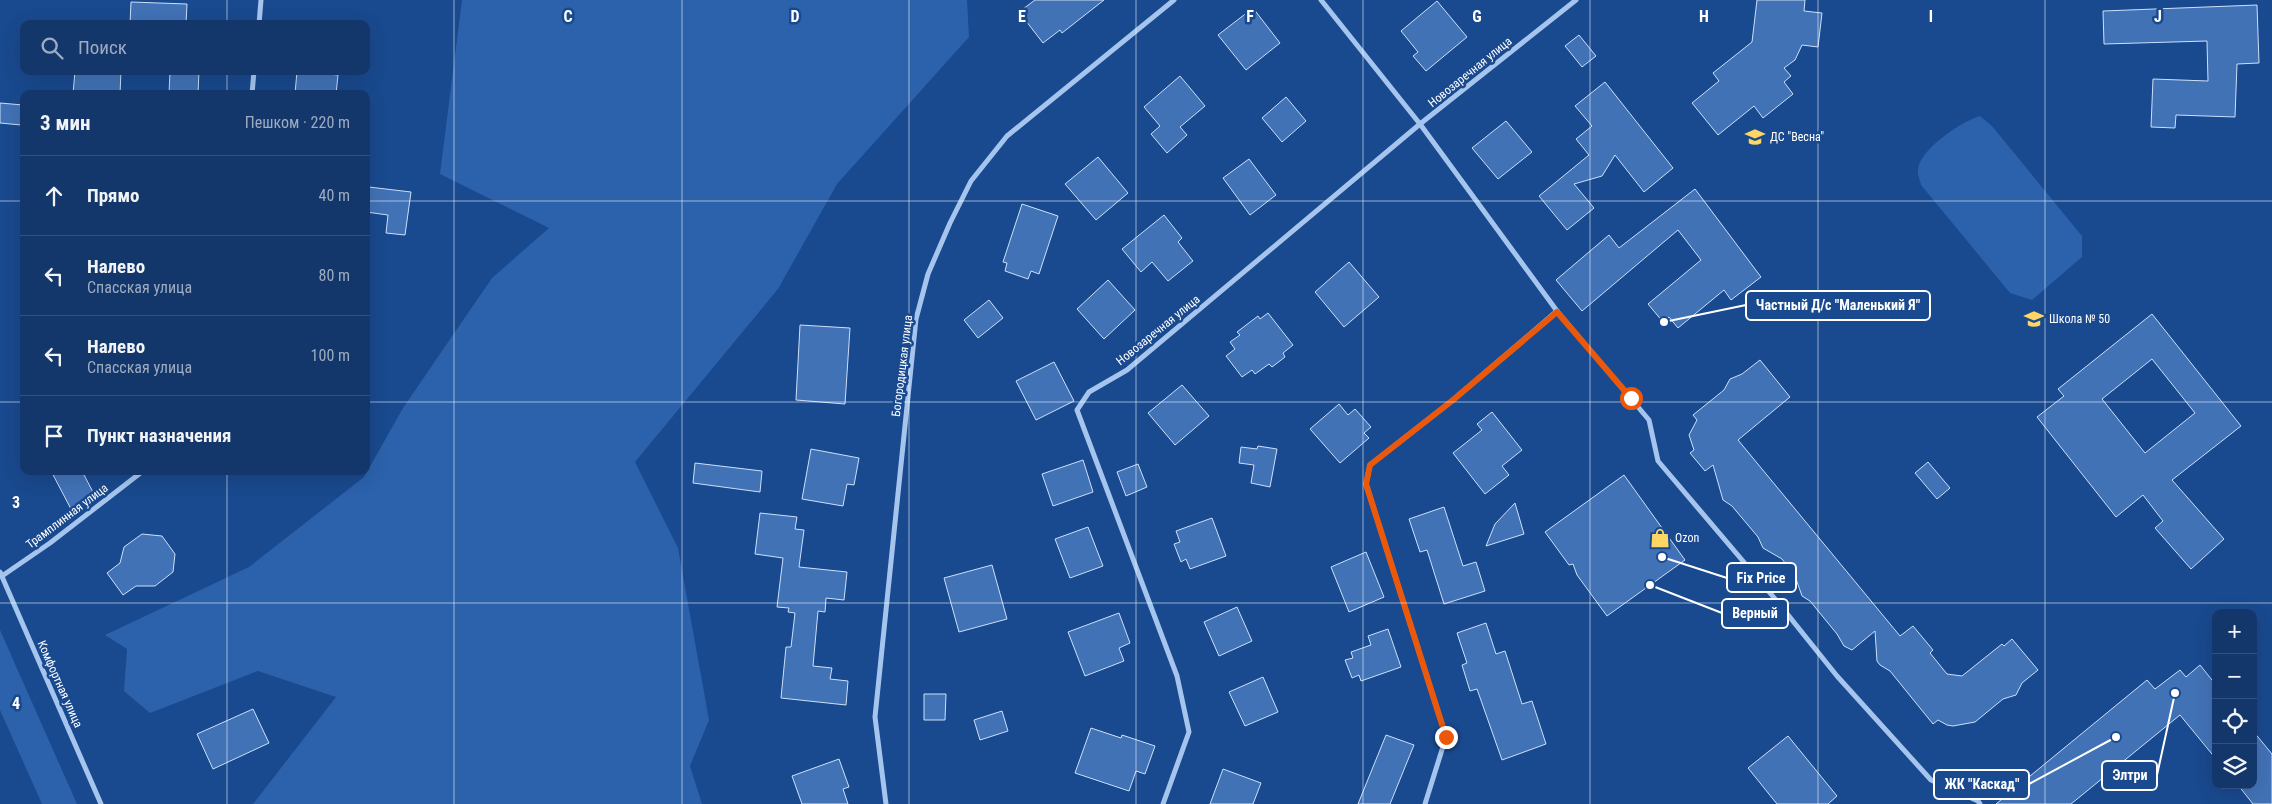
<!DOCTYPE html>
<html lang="ru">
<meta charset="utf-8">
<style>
body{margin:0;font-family:"Roboto Condensed",sans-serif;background:#1c3f70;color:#f1f3f6}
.controls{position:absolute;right:15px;bottom:15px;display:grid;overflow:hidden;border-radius:10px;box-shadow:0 5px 20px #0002}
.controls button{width:45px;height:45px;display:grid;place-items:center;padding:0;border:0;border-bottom:1px solid #32517e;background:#13376a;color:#f1f3f6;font:25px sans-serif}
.stop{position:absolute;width:15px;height:15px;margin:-11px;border:4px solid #ea580c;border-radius:50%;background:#fff}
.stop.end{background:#ea580c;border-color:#fff;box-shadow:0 1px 5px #0008}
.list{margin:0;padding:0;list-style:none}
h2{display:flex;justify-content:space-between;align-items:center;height:65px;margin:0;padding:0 20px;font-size:21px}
h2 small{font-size:16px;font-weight:400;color:#9dacc1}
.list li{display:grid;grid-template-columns:32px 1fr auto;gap:15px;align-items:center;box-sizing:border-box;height:80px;padding:0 20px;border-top:1px solid #32517e}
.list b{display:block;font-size:19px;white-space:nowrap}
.list p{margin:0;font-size:16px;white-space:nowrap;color:#9dacc1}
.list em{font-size:16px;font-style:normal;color:#9dacc1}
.icon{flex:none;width:28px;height:28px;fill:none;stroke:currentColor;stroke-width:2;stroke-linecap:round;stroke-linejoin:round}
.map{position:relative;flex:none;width:2272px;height:804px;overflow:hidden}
.search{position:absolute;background:#13376a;box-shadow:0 5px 20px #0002;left:20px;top:20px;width:350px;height:55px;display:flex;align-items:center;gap:12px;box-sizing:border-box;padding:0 18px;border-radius:10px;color:#9dacc1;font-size:19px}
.panel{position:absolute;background:#13376a;box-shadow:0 5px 20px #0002;left:20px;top:90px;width:350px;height:385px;border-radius:10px}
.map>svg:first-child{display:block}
.green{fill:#2c62ac}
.building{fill:#4272b6;stroke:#cce0fa;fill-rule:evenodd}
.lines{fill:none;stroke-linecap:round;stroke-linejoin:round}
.street{stroke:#a6c5ee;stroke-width:5}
.route{stroke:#ea580c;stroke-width:6}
.grid{fill:none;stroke:#fff;stroke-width:1;stroke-opacity:0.55}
.labels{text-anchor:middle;stroke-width:5;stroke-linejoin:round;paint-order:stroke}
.street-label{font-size:12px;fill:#fff;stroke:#19498e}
.poi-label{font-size:12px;fill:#fff;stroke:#19498e;text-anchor:start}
.grid-label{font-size:16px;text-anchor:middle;font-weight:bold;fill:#fff;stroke:#19498e;stroke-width:5;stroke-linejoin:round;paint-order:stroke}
.leader{fill:none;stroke:#fff;stroke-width:2}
.callout-dot{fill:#fff;stroke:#19498e;stroke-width:2}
.callout{fill:#19498e;stroke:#fff;stroke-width:2}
.callout-label{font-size:14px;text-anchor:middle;font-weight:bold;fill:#fff}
</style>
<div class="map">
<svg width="2272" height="804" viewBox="0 0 2272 804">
<rect width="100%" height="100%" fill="#19498e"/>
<g class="green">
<path d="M462 0H967L969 37 837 184 778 289 635 462 678 548 709 720 690 766 702 804H253L336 697 258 671 150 713 124 691 127 649 105 635 249 567 364 477 403 408 492 278 549 228 440 174Z"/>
<path d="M1980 116 1992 126 2082 236V257L2032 300 2010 293 1921 185C1920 180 1917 174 1918 169 1920 149 1962 121 1980 116Z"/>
<path d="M0 630 77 804H42L0 710Z"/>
</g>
<g class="building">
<path d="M1035 0H1104L1062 33 1060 30 1043 43 1019 12Z"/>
<path d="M1757 0H1805L1804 11 1822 13 1818 47 1802 45 1795 60 1784 68 1791 76 1784 82 1793 94 1763 118 1754 106 1718 135 1692 103 1719 81 1713 73 1752 42Z"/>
<path d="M1437 1 1467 37 1426 71 1413 56 1418 52 1401 31Z"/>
<path d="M131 2 187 4 186 24H130Z"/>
<path d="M2257 5 2259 63 2237 64 2235 117 2176 115 2175 128 2151 127 2153 79 2208 81 2207 41 2104 44 2103 11Z"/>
<path d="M1253 8 1280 43 1246 70 1218 35Z"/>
<path d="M1579 35 1596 56 1582 67 1565 46Z"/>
<path d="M75 71H121L120 94H73Z"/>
<path d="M170 71H199L198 94H169Z"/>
<path d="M297 71 338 75 336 94H295Z"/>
<path d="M1180 76 1205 106 1180 127 1187 135 1167 153 1151 134 1160 126 1144 107Z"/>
<path d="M1605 82 1673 168 1644 192 1615 155 1602 176 1574 184 1594 208 1567 230 1539 196 1589 155 1576 139 1592 126 1575 106Z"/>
<path d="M1286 97 1306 121 1282 142 1262 118Z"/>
<path d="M0 103 23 105 21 125 0 123Z"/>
<path d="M1506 121 1532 152 1498 179 1472 148Z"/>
<path d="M1098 157 1128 193 1096 220 1065 184Z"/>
<path d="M1249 159 1276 195 1250 215 1223 178Z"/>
<path d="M369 187 411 192 405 235 386 233 388 215 366 212Z"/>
<path d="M1695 189 1761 277 1731 300 1724 290 1678 328 1669 317 1663 322 1648 304 1701 260 1678 230 1582 311 1556 280 1609 235 1619 248Z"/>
<path d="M1022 204 1058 216 1039 274 1031 271 1028 279 1005 271 1007 263 1003 262Z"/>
<path d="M1164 215 1182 238 1178 242 1193 261 1168 281 1152 262 1141 272 1122 249Z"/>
<path d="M1349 262 1379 297 1344 327 1315 292Z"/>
<path d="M1108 280 1135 310 1104 339 1077 309Z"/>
<path d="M989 300 1003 318 978 338 964 320Z"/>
<path d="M1268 313 1293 345 1283 353 1285 357 1272 367 1269 364 1255 374 1252 370 1242 377 1226 356 1235 349 1230 342 1240 335 1237 332 1258 316 1260 319Z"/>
<path d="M2152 314 2241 426 2172 480 2224 539 2191 569 2155 528 2163 521 2143 495 2116 517 2037 417 2064 396 2058 389ZM2152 359 2195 413 2145 453 2102 399Z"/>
<path d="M800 325 850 328 845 404 796 400Z"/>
<path d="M1760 360 1790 397 1738 440 1900 636 1913 626 1933 650 1930 653 1947 674 1962 676 2002 644 2004 646 2012 639 2038 670 2022 683 2016 695 2003 699 1975 722 1953 726 1947 725 1938 720 1933 724 1890 671 1880 665 1877 661 1875 631 1852 650 1844 646 1837 634 1810 601 1802 596 1795 576 1782 559 1763 548 1758 537 1732 506 1723 500 1713 465 1705 471 1690 453 1694 450 1689 435 1697 420 1693 415 1724 390 1730 379 1742 374Z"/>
<path d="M1054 362 1074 401 1036 420 1016 381Z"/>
<path d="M1182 385 1209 416 1175 445 1148 413Z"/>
<path d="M1339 404 1348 415 1355 409 1371 427 1364 433 1369 438 1340 463 1310 429Z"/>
<path d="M1492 412 1522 450 1502 466 1509 475 1485 494 1453 453 1482 430 1477 424Z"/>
<path d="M1258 446 1277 449 1270 487 1251 483 1254 465 1239 463 1241 447 1257 449Z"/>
<path d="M811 449 859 458 854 485 847 484 843 506 802 499Z"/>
<path d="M1083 460 1093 492 1053 506 1042 474Z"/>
<path d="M1928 462 1950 488 1937 499 1915 473Z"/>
<path d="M695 463 762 471 760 492 693 483Z"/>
<path d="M1138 464 1147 487 1126 496 1117 472Z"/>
<path d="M51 471H82L95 496 71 509Z"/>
<path d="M1624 475 1685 560 1607 616 1577 575 1573 564 1569 565 1545 532Z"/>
<path d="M1515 503 1524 534 1486 546 1495 524Z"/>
<path d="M1444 507 1463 566 1476 562 1485 591 1444 604 1427 550 1420 552 1409 519Z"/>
<path d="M760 513 797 517 795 529 804 530 799 567 847 572 844 600 826 598 825 612 818 611 813 666 832 668 830 679 848 681 846 705 781 698 786 647H791L795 613 788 612 789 608 777 607 783 558 755 554Z"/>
<path d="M1212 518 1226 556 1190 569 1186 559 1181 562 1174 544 1180 542 1176 531Z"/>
<path d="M1088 527 1103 566 1070 578 1055 539Z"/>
<path d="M142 534 162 536 175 554 173 572 155 586H136L123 595 107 573 120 563 124 547Z"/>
<path d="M1366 552 1384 597 1349 612 1331 567Z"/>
<path d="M992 565 1007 619 959 632 944 578Z"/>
<path d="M1237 607 1252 641 1219 656 1204 622Z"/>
<path d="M1119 613 1130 643 1119 648 1124 661 1085 676 1068 632Z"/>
<path d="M1486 623 1496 654 1505 651 1522 704 1532 701 1546 744 1502 760 1477 689 1470 691 1462 665 1467 663 1457 633Z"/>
<path d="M1388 629 1401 667 1361 681 1359 675 1352 678 1345 660 1353 658 1351 652 1371 645 1368 636Z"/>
<path d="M2200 665 2216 685V759L2180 715 2071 804H1996L2147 680 2155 689 2180 670 2186 677Z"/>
<path d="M1263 677 1278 712 1245 726 1229 692Z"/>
<path d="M924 694H946L945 720H924Z"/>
<path d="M253 709 269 743 213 769 197 734Z"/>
<path d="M1002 711 1008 731 980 740 974 720Z"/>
<path d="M1091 728 1121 738 1122 735 1155 746 1145 774 1136 771 1129 791 1075 773Z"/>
<path d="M2253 731 2272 754V804H2253L2238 785H2253Z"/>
<path d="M1386 735 1414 745 1390 804H1358Z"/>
<path d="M1788 736 1837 796 1828 804H1777L1748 768Z"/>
<path d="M839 759 849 787 843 789 848 804H802L792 776Z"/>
<path d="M1223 769 1261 783 1253 804H1210Z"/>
</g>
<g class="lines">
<g class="street">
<path d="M1321 0 1420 124 1557 311 1649 420 1658 461 1776 600 1837 676 1931 780 1978 801 1980 804"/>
<path d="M259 24 261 0"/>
<path d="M252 94 254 71"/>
<path d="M0 572 101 804"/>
<path d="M2 576 50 543 143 471"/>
<path d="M886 804 875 717 916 319 928 274 950 223 971 181 1007 136 1174 0"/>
<path d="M1163 804 1189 732 1177 676 1077 410 1089 392 1127 370 1420 124 1576 0"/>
<path d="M1425 804 1446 737 1366 484 1370 465 1453 400 1557 311"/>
</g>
</g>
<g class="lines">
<path class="route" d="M1446 737 1366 484 1370 465 1453 400 1557 312 1631 398"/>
</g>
<path class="grid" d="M227 0V24M454 0V804M682 0V804M909 0V804M1136 0V804M1363 0V804M1590 0V804M1818 0V804M2045 0V804M227 71V94M0 201H24M366 201H2272M0 402H24M366 402H2272M227 471V804M0 603H2272"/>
<defs>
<symbol id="school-bare" viewBox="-9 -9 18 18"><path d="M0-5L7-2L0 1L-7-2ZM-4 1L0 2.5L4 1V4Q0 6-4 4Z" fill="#ffd663" stroke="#19498e" stroke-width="2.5" paint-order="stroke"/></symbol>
<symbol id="shop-bare" viewBox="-9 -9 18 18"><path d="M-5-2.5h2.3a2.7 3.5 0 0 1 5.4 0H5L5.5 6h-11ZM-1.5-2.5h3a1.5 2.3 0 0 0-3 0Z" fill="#ffd663" stroke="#19498e" stroke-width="2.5" paint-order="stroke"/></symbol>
</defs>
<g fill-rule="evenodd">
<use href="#school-bare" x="1741" y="123" width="28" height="28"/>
<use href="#school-bare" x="2020" y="305" width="28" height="28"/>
<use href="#shop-bare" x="1646" y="524" width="28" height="28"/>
</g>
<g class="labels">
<g class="street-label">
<text transform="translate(1470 72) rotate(-39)" y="4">Новозаречная улица</text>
<text transform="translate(1158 330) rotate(-39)" y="4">Новозаречная улица</text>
<text transform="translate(902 366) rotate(-83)" y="4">Богородицкая улица</text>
<text transform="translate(67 516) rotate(-37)" y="4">Трамплинная улица</text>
<text transform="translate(60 684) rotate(66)" y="4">Комфортная улица</text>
</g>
<g class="poi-label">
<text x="1770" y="141">ДС "Весна"</text>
<text x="2049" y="323">Школа № 50</text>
<text x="1675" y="542">Ozon</text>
</g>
</g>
<g class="grid-label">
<text x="568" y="22">C</text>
<text x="795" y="22">D</text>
<text x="1022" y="22">E</text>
<text x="1250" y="22">F</text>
<text x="1477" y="22">G</text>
<text x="1704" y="22">H</text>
<text x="1931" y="22">I</text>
<text x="2158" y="22">J</text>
<text x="16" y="508">3</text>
<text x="16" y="709">4</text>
</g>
<path class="leader" d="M1664 322L1746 305M1662 557L1727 578M1650 585L1722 613M2175 693L2157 775M2116 737L2029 784"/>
<g class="callout-dot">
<circle cx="1664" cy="322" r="5"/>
<circle cx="1662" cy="557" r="5"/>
<circle cx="1650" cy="585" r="5"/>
<circle cx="2175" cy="693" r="5"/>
<circle cx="2116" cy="737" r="5"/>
</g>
<g class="callout">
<rect x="1746" y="291" width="184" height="29" rx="5"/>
<rect x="1727" y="563" width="69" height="29" rx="5"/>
<rect x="1722" y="599" width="66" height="29" rx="5"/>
<rect x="2102" y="761" width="55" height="29" rx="5"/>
<rect x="1934" y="770" width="95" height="29" rx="5"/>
</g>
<g class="callout-label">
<text x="1838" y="310">Частный Д/с "Маленький Я"</text>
<text x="1761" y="583">Fix Price</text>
<text x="1755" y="618">Верный</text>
<text x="2130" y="780">Элтри</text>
<text x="1982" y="789">ЖК "Каскад"</text>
</g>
</svg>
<div class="controls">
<button>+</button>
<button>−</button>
<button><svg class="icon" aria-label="locate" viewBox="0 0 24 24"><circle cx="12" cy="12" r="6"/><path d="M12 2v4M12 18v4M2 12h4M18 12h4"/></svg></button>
<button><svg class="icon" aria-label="layers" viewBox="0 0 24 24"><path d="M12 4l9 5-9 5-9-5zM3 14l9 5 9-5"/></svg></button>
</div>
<div class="stop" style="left:1631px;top:398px"></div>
<div class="stop end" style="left:1446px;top:737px"></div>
<div class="search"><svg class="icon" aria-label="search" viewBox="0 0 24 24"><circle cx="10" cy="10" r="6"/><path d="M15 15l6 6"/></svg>Поиск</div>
<section class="panel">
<h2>3 мин<small>Пешком · 220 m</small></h2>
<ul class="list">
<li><svg class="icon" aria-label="ahead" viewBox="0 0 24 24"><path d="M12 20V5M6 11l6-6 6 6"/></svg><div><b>Прямо</b></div><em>40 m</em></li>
<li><svg class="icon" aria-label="left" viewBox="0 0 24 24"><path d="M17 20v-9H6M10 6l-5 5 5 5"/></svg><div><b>Налево</b><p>Спасская улица</p></div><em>80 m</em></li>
<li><svg class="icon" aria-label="left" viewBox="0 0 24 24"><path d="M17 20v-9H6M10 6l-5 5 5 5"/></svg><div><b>Налево</b><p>Спасская улица</p></div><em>100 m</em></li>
<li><svg class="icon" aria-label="arrive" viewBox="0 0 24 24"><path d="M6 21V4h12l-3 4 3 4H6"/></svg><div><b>Пункт назначения</b></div></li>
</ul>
</section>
</div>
